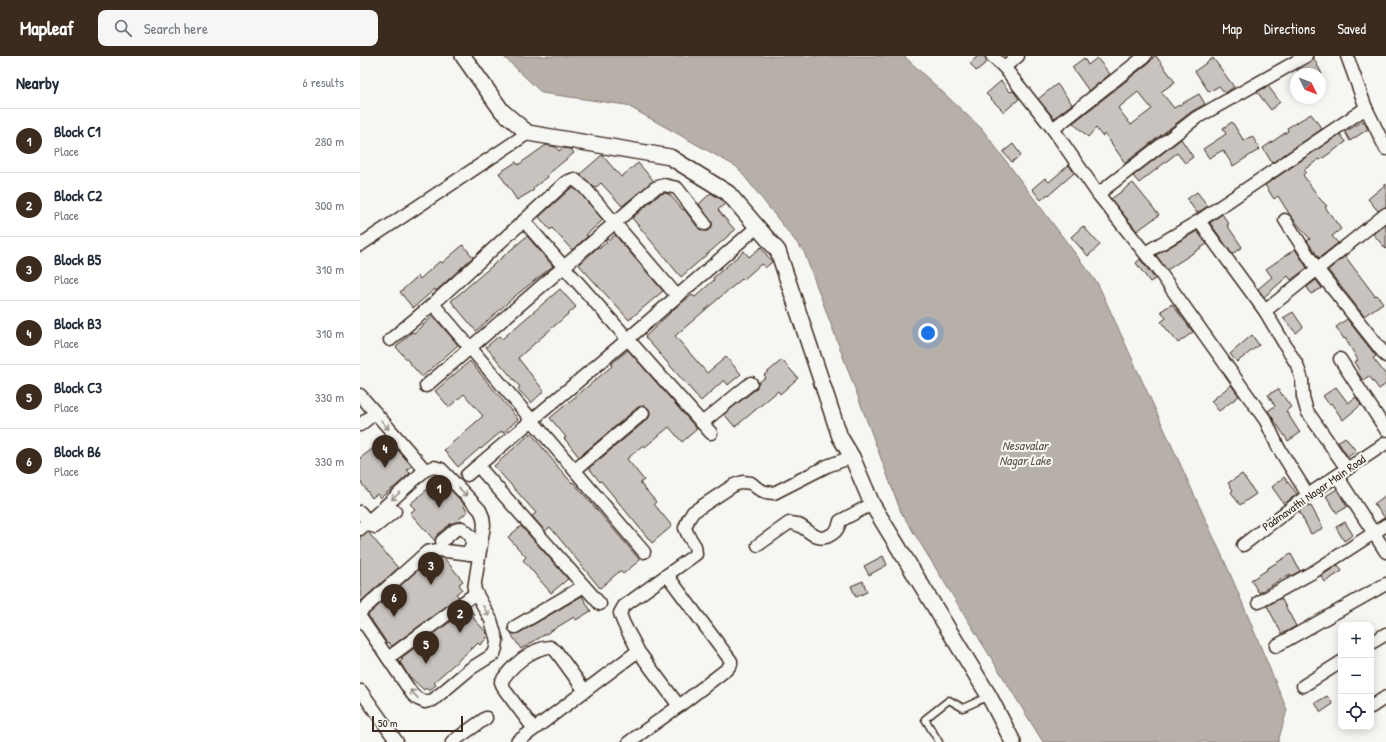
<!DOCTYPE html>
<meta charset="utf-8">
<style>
body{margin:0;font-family:"Patrick Hand",sans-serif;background:#f6f6f7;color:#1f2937}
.controls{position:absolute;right:12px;bottom:12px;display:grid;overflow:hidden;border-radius:8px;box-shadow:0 2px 10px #0003}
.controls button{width:36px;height:36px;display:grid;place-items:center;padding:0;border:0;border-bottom:1px solid #e0e1e3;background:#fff;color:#1f2937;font:20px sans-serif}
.compass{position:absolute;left:930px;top:12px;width:36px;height:36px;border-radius:50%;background:#fff;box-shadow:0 2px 10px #0003;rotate:133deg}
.scale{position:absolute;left:12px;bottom:10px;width:91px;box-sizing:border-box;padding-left:4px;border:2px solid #3b2a1e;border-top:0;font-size:11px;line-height:14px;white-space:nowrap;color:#3b2a1e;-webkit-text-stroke:3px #f6f6f2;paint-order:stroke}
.you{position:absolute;left:568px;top:277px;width:14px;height:14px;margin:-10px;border:3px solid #fff;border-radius:50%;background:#1a73e8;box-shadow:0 0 0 6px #1a73e833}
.badge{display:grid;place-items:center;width:26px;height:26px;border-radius:50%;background:#3b2a1e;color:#fff;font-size:13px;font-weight:700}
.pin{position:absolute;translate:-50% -33px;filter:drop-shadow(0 1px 2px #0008)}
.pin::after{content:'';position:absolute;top:21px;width:14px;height:12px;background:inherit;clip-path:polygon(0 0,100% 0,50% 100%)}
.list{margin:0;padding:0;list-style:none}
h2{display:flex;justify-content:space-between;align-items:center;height:52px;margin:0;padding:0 16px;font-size:17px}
h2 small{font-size:13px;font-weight:400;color:#747a83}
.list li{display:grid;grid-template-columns:26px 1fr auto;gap:12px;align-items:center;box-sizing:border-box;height:64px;padding:0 16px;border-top:1px solid #e0e1e3}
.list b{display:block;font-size:15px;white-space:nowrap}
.list p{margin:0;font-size:13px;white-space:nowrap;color:#747a83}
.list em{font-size:13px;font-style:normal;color:#747a83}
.icon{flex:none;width:22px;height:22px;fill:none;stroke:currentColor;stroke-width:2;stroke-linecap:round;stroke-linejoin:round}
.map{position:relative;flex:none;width:1026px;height:686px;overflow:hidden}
header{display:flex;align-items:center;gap:24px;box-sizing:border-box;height:56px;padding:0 20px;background:#3b2a1e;color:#fff}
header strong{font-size:19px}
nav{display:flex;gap:22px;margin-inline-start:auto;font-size:14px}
.search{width:280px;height:36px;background:#f6f6f7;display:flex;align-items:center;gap:10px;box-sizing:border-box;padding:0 14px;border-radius:8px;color:#747a83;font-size:15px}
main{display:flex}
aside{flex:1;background:#fff}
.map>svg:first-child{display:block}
.water{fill:#b6b0a9;stroke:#857a71}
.building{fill:#c8c3be;stroke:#3b2a1e;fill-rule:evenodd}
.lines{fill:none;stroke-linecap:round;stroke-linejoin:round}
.service-casing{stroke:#3b2a1e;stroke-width:9}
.minor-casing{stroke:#3b2a1e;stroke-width:15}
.tertiary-casing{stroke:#3b2a1e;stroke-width:18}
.service{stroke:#f6f6f2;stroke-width:6}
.minor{stroke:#f6f6f2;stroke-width:12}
.tertiary{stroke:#f6f6f2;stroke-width:15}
.oneway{stroke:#989088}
.labels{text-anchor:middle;stroke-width:4;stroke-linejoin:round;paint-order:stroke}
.street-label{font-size:12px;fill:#3b2a1e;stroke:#f6f6f2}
.water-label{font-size:13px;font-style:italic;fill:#605248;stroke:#f6f6f2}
</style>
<header>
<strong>Mapleaf</strong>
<div class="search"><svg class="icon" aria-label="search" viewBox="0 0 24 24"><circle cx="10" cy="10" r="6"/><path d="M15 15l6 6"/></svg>Search here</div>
<nav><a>Map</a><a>Directions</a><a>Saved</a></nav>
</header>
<main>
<aside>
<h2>Nearby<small>6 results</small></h2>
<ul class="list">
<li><span class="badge">1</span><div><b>Block C1</b><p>Place</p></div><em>280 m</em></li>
<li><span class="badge">2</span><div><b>Block C2</b><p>Place</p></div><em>300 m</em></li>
<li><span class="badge">3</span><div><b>Block B5</b><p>Place</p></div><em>310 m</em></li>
<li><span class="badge">4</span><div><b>Block B3</b><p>Place</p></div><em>310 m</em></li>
<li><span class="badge">5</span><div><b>Block C3</b><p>Place</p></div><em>330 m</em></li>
<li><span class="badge">6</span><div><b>Block B6</b><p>Place</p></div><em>330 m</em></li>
</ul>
</aside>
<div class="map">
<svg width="1026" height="686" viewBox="0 0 1026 686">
<rect width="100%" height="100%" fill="#f6f6f2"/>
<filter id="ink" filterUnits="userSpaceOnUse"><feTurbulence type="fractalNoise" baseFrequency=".025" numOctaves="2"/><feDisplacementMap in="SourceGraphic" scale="8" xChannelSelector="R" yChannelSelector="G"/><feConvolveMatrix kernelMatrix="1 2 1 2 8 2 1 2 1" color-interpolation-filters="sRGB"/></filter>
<g filter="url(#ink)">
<path class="water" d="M143 0H544L622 73 738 228 869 515 927 654 918 686H683L541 456 444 196 377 111 266 49 182 37Z"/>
<g class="building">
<path d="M618 0H625L627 6 616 15 610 7Z"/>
<path d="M794 0H796L815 26 801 36 814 52 839 38 845 48 831 56 765 107 745 78 742 80 736 72 728 81 713 67 790 6ZM778 36 792 53 771 69 758 52Z"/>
<path d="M953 1 962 18H939L937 14 950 6Z"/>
<path d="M724 2 728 9 737 2 750 18 729 35 712 11Z"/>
<path d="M853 2 874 31 865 37 859 30 849 36 835 15Z"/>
<path d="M641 25 650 36 653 35 659 43 644 56 626 38Z"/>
<path d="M697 28 712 48 694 62 678 43Z"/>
<path d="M908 30 920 46 911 54 897 36Z"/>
<path d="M951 58 962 73 912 107 903 92 928 75 927 72Z"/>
<path d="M1003 65 1008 73 990 85 985 76Z"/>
<path d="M872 66 884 85 892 80 900 93 873 110 863 94 849 102 843 93 866 78 863 72Z"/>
<path d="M980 78 986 86 960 104 959 103 944 114 946 116 943 119 960 143 967 150 965 151 981 173 972 180 978 187 959 202 947 185 950 183 930 159 918 140 914 143 905 129Z"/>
<path d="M821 83 833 101 825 107 817 97 779 127 773 120Z"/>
<path d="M653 88 661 99 652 106 643 96Z"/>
<path d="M186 89 196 91 199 95 203 92 211 93 214 97 187 119 188 121 173 132 174 134 157 144 139 117 156 106 158 109Z"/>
<path d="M242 99 261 121 278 107 294 125 262 150 241 127 235 132 220 118Z"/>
<path d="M709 109 714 117 689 139 688 138 681 144 672 133 685 122 689 126Z"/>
<path d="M773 127 799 159 777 175 751 143Z"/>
<path d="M1026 128V151L1018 155 1008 143Z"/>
<path d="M213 132 219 136 243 164 226 179 228 180 212 194 192 172 190 174 179 161 210 133Z"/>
<path d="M837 136 848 150 837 157 827 143Z"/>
<path d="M304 137 309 138 323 154 324 153 339 173 346 175 349 174 352 171V167L339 148 351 137 362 144 365 148 358 154 375 174 321 221 272 162 299 139Z"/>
<path d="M862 158 869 168 867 169 882 191 872 198 850 167Z"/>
<path d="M1026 168V193L1013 178Z"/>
<path d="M723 170 740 189 728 200 711 181Z"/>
<path d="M837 175 847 188 807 214 796 199Z"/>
<path d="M255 179 303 235 269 264 219 209 238 191 239 193Z"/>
<path d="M167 180 193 210 155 240 116 275 91 245Z"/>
<path d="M103 189 113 201 76 235 75 233 53 252 40 236 58 220 60 223 80 205 82 207Z"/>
<path d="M401 191 412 206 405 212 401 208 383 224 382 223 365 237 315 280 347 317 366 301 381 318 368 329 364 324 341 345 285 281 315 252 332 239 335 241 354 224 353 222 384 195 389 201Z"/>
<path d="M935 193 947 212 931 224 928 220 904 241 898 233 912 221 906 213Z"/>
<path d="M985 200 1015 240 1017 239 1023 247 1004 260 968 214Z"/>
<path d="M780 203 795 223 790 226 776 207Z"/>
<path d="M956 224 962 232 951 238 947 231Z"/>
<path d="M200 233 216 251 158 302 184 335 171 347 158 333 160 331 126 291 139 280 142 283Z"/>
<path d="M812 248 833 276 818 287 801 266 806 262 801 255Z"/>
<path d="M933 256 943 271 936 277 923 262Z"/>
<path d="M73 260 98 289 62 321 36 291 52 276 54 277Z"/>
<path d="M987 263 1016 300 1013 302 1026 319V328L1019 333 1009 320 1003 324 997 316 999 314 994 306 998 304 985 282 984 283 976 271Z"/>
<path d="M892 279 899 289 877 306 870 298Z"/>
<path d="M268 294 337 373 322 386 309 371 285 391 283 389 267 403 284 424 280 427 296 446 294 448 312 470 292 487 241 425 240 426 229 412 288 363 290 359 289 353 285 350 278 351 219 401 204 382 206 381 190 362 252 310 251 308Z"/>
<path d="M422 304 438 322 420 338 418 335 375 371 364 358 396 333 398 327 406 321 404 319Z"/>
<path d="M110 305 158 363 143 377 142 375 121 393 120 392 98 411 84 394 123 360 104 338 89 351 75 335Z"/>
<path d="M871 329 879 340 859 355 851 345Z"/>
<path d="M976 331 988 347 996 341 1001 349 983 364 971 347 969 348 963 340Z"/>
<path d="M918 333 931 351 926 355 940 377 928 385 908 355 915 350 908 339Z"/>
<path d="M171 377 198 411 212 427 213 426 280 504 263 518 260 515 240 532 190 471 185 475 172 460 176 457 134 410Z"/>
<path d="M985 381 996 395 988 401 978 386Z"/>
<path d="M22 386 25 391 31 386 52 410 47 414 50 417 37 429 20 442 17 438 12 442 0 425V402Z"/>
<path d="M882 418 896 438 880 449 871 436 873 434 868 427Z"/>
<path d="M924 421 937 438 924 448 912 431Z"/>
<path d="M77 425 81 429 84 427 105 449 104 451 108 455 96 466 90 468 77 479 75 485 50 457 55 453 50 448Z"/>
<path d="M977 433 987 451 977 457 966 440Z"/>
<path d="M1026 439V462H1025L1014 448Z"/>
<path d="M946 450 948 451 951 450 963 472 951 478 939 455Z"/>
<path d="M985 466 993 479 984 485 976 471Z"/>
<path d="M161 470 208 523 191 537 163 504 166 501 148 481Z"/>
<path d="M8 476 38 512 0 546V480Z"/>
<path d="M931 498 940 515 931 520 930 518 899 537 891 524 907 514 906 513Z"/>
<path d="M523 500 527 509 509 519 504 510Z"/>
<path d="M78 502H84L103 525 99 528 102 533 96 538 99 541 32 590 28 586 27 587 8 559 70 503Z"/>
<path d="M978 509 982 515 965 526 961 520Z"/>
<path d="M503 525 507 536 496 541 491 530Z"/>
<path d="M222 540 231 555 216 564 214 561 161 593 151 578 159 577Z"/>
<path d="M921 542 936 570 922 578 907 550Z"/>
<path d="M109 552 115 559 113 561 115 564 127 577 125 579 127 582 120 589 118 587 113 592H110L111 593 74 626 76 629 69 635 66 632 64 634 48 619 40 606 43 603 41 602Z"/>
<path d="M967 640 973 648 961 656 955 647Z"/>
</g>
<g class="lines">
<defs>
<path id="service" d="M579 686 565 663 589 644 603 652 629 640"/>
<g id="minor">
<path d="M632 0 644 11 693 73 738 138 796 211 906 365 918 391 948 439"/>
<path d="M987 0 1006 52 1026 93"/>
<path d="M644 11 658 0"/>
<path d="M693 73 785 0"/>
<path d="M738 138 836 62 946 0"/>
<path d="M925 164 957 213 1026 300"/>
<path d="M164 165 204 211 351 377"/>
<path d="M839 165 905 255 937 309 942 324 943 341 947 355 987 413"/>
<path d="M0 189 168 77"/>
<path d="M785 197 839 165 1006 52"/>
<path d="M73 248 284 496"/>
<path d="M905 255 1026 158"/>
<path d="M30 284 73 248 206 126 214 123 224 131 317 240"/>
<path d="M980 303 1026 374"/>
<path d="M66 330 295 132 304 129 317 132 345 168"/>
<path d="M0 339 65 414 74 411 81 413 120 454 123 461 124 469 114 533 131 564 137 585 136 592 134 598 110 613 73 644 65 646 58 643 53 639 0 561"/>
<path d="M342 367 391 327"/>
<path d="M0 369 15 357"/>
<path d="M118 410 240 548"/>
<path d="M215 414 283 357"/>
<path d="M107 419 268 283 397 171"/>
<path d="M977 420 1026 496"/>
<path d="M0 456 12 470 15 471 35 455"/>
<path d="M0 473 65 414"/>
<path d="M82 485 95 474 102 472 111 480 112 487 109 498"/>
<path d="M398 489 429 467C447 466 454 491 472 478 477 475 479 471 480 465L512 448"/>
<path d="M883 489 948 439 1026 387"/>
<path d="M899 546 955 515 1026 469"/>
<path d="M0 556 67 496 78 494 119 499"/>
<path d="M155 571 224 530"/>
<path d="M1011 587 1026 578"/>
<path d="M916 590 1026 528"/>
<path d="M278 595 319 650"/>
<path d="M28 602 116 537"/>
<path d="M943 630 981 606"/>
<path d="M1 635 37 686"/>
<path d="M1011 651 1026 641"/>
<path d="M174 673 144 633 141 626C151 610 172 592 190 591L196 595 225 635"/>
<path d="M92 686 126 662"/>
<path d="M157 686 278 595C273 582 263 571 260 557L264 550 336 498 335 490 328 479 325 472 328 464 333 456 374 429 383 426 391 427 397 432 405 436 414 437 467 410 492 401"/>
<path d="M269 686 319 650 367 613 371 608V605L307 519"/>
</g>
<path id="tertiary" d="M103 0 142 55 168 77 310 101 368 137 418 195 480 381 492 401 512 448 629 640 653 686"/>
</defs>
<use href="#service" class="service-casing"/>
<use href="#minor" class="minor-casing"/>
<use href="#tertiary" class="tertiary-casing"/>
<use href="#service" class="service"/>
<use href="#minor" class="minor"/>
<use href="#tertiary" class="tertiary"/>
</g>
<defs><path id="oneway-shaft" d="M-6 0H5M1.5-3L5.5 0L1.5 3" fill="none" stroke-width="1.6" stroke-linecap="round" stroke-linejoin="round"/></defs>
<g class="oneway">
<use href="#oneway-shaft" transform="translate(25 369) rotate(49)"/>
<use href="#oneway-shaft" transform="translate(103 436) rotate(46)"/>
<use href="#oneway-shaft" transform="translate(36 440) rotate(138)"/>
<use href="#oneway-shaft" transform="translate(126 555) rotate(61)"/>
<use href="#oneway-shaft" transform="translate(54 638) rotate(-133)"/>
</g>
</g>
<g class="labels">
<g class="street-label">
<text transform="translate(954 437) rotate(-35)" y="4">Padmavathi Nagar Main Road</text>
</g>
<g class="water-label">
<text x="665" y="394">Nesavalar<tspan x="665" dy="15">Nagar Lake</tspan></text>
</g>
</g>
</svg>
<div class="controls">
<button>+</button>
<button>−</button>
<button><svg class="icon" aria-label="locate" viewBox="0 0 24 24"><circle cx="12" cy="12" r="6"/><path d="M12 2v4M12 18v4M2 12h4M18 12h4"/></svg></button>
</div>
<svg class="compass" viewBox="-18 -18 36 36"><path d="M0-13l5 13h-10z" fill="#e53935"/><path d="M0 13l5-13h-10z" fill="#747a83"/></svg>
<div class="scale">50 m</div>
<div class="you"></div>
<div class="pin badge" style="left:79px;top:452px">1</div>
<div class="pin badge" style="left:100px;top:577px">2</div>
<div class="pin badge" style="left:71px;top:529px">3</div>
<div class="pin badge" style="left:25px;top:412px">4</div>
<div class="pin badge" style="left:66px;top:608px">5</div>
<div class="pin badge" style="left:34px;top:561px">6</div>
</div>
</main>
